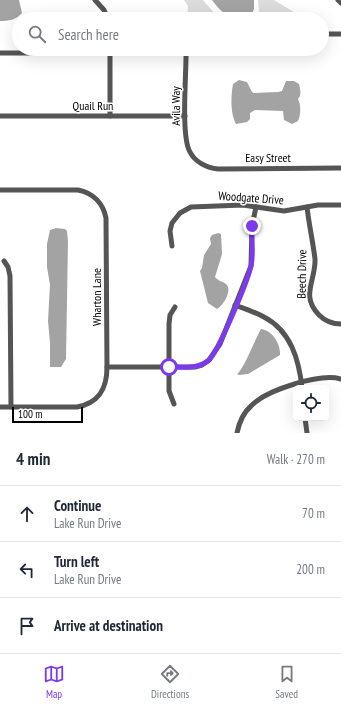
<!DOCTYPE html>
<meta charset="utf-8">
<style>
body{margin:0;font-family:"PT Sans Narrow",sans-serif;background:#f6f6f7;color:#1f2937}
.controls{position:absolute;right:12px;bottom:12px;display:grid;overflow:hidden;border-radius:6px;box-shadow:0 4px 16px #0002}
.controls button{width:36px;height:36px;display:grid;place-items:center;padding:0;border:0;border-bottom:1px solid #e0e1e3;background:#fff;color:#1f2937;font:20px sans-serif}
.scale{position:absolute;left:12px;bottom:10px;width:71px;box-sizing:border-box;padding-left:4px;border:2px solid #000;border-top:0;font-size:11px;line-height:14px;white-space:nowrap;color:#000;-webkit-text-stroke:3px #fff;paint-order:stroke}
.stop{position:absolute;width:12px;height:12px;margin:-9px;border:3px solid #7c3aed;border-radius:50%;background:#fff}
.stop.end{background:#7c3aed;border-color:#fff;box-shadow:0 1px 4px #0008}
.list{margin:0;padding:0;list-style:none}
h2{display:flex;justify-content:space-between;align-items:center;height:52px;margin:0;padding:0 16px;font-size:17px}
h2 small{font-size:13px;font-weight:400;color:#747a83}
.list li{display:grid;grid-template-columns:26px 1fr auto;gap:12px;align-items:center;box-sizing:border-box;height:56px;padding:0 16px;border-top:1px solid #e0e1e3}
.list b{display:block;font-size:15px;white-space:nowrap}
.list p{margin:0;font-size:13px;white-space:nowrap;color:#747a83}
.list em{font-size:13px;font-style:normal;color:#747a83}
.icon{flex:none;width:22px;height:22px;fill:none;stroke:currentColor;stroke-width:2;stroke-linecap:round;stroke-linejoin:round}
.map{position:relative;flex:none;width:341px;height:433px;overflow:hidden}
.search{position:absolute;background:#fff;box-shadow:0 4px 16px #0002;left:12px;right:12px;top:12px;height:44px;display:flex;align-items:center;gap:10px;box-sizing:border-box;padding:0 14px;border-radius:22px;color:#747a83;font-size:15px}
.sheet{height:220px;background:#fff}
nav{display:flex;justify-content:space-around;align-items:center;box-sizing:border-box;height:56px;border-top:1px solid #e0e1e3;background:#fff;font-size:11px;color:#747a83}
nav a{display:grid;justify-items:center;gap:2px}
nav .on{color:#7c3aed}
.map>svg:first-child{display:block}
.green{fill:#dcdcdc}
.water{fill:#a3a3a3}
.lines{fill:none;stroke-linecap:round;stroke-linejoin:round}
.minor{stroke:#555;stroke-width:5}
.route{stroke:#7c3aed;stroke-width:5}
.labels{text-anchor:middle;stroke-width:3;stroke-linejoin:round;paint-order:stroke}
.street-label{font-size:12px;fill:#000;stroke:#fff}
</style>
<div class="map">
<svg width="341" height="433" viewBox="0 0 341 433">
<rect width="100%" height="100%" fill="#fff"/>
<g class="green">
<path d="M184 0H203L216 15 223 19H187L188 6Z"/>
<path d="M258 0H274L297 14 309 19H252L259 11Z"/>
</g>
<g class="water">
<path d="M0 0H19L22 13C16 20 9 21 0 21Z"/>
<path d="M212 0H254V9L251 16C232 21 223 15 212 0Z"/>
<path d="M239 80 247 82 252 92 254 93 278 92 282 91 286 81H294L299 84C300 89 302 95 298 99 301 105 301 114 298 121L292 124 284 120 283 111 255 110 250 113V119L247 122 236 124C230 113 231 96 233 84Z"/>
<path d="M56 228 65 229 67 231 68 241 66 359 61 367H50V343L48 321 50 285 47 267V244L50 230Z"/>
<path d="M218 233 221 234 222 254 215 277C218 281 222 281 226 284 233 290 223 306 217 309L208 303 200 271 202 268 204 255 211 244 210 238 212 235Z"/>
<path d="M261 329C272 330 281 344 280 355L248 374 239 375 237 374C244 369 255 339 261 329Z"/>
</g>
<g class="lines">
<g class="minor">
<path d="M95 0 104 10 108 19"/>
<path d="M338 0 341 3"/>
<path d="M152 19 156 17"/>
<path d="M322 34H341"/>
<path d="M187 49 186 57C186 78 181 137 190 152 195 162 207 168 218 169L341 168"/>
<path d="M0 53H110"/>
<path d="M0 116H185"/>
<path d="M110 116V49"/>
<path d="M0 190H78C93 193 103 203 106 218L107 367C107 389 99 403 77 407H0"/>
<path d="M307 207C309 225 313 242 315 259 316 280 300 296 319 315 325 321 332 324 341 324"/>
<path d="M172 246 170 231 172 223 180 213 191 207 243 205 284 211 318 205H341"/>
<path d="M4 261 8 267 10 276 11 407"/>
<path d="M235 305C245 309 255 312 264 317 291 331 299 360 302 388"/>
<path d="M107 367H195L202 365 209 360 220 344 251 266 252 226 256 207"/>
<path d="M174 404 169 391V324L170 315 175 307"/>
<path d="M305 418 307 433"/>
<path d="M237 433C239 423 243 413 251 406 266 390 320 373 341 379"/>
</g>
</g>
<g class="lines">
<path class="route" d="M169 367C183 367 197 369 208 361 218 353 248 280 251 266 254 253 251 238 252 226"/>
</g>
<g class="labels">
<g class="street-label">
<text x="93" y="110">Quail Run</text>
<text transform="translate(176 106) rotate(-90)" y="4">Avila Way</text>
<text x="268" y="162">Easy Street</text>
<text transform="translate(251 198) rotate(4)" y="4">Woodgate Drive</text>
<text transform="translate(302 274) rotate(-89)" y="4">Beech Drive</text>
<text transform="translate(97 297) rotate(-90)" y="4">Wharton Lane</text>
</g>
</g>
</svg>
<div class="controls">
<button><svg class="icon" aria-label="locate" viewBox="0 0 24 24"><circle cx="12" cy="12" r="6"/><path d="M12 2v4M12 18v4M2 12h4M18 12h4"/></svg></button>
</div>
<div class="scale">100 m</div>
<div class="stop" style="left:169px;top:367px"></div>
<div class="stop end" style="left:252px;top:226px"></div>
<div class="search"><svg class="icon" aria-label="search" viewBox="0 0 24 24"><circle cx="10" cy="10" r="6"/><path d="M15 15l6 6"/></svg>Search here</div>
</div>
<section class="sheet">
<h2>4 min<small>Walk · 270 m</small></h2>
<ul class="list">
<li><svg class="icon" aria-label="ahead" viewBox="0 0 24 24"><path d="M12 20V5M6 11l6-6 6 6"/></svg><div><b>Continue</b><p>Lake Run Drive</p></div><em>70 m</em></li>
<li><svg class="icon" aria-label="left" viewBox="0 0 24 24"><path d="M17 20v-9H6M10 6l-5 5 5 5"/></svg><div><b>Turn left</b><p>Lake Run Drive</p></div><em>200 m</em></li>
<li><svg class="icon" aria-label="arrive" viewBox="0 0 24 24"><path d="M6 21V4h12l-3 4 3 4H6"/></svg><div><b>Arrive at destination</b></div></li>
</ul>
</section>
<nav>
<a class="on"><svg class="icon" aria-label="map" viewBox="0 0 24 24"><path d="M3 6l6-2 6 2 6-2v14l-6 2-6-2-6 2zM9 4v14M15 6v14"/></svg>Map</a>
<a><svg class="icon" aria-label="directions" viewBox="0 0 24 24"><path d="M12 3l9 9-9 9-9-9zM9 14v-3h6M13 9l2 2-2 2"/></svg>Directions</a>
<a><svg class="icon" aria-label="saved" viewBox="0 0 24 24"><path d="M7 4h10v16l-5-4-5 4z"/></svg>Saved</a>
</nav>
